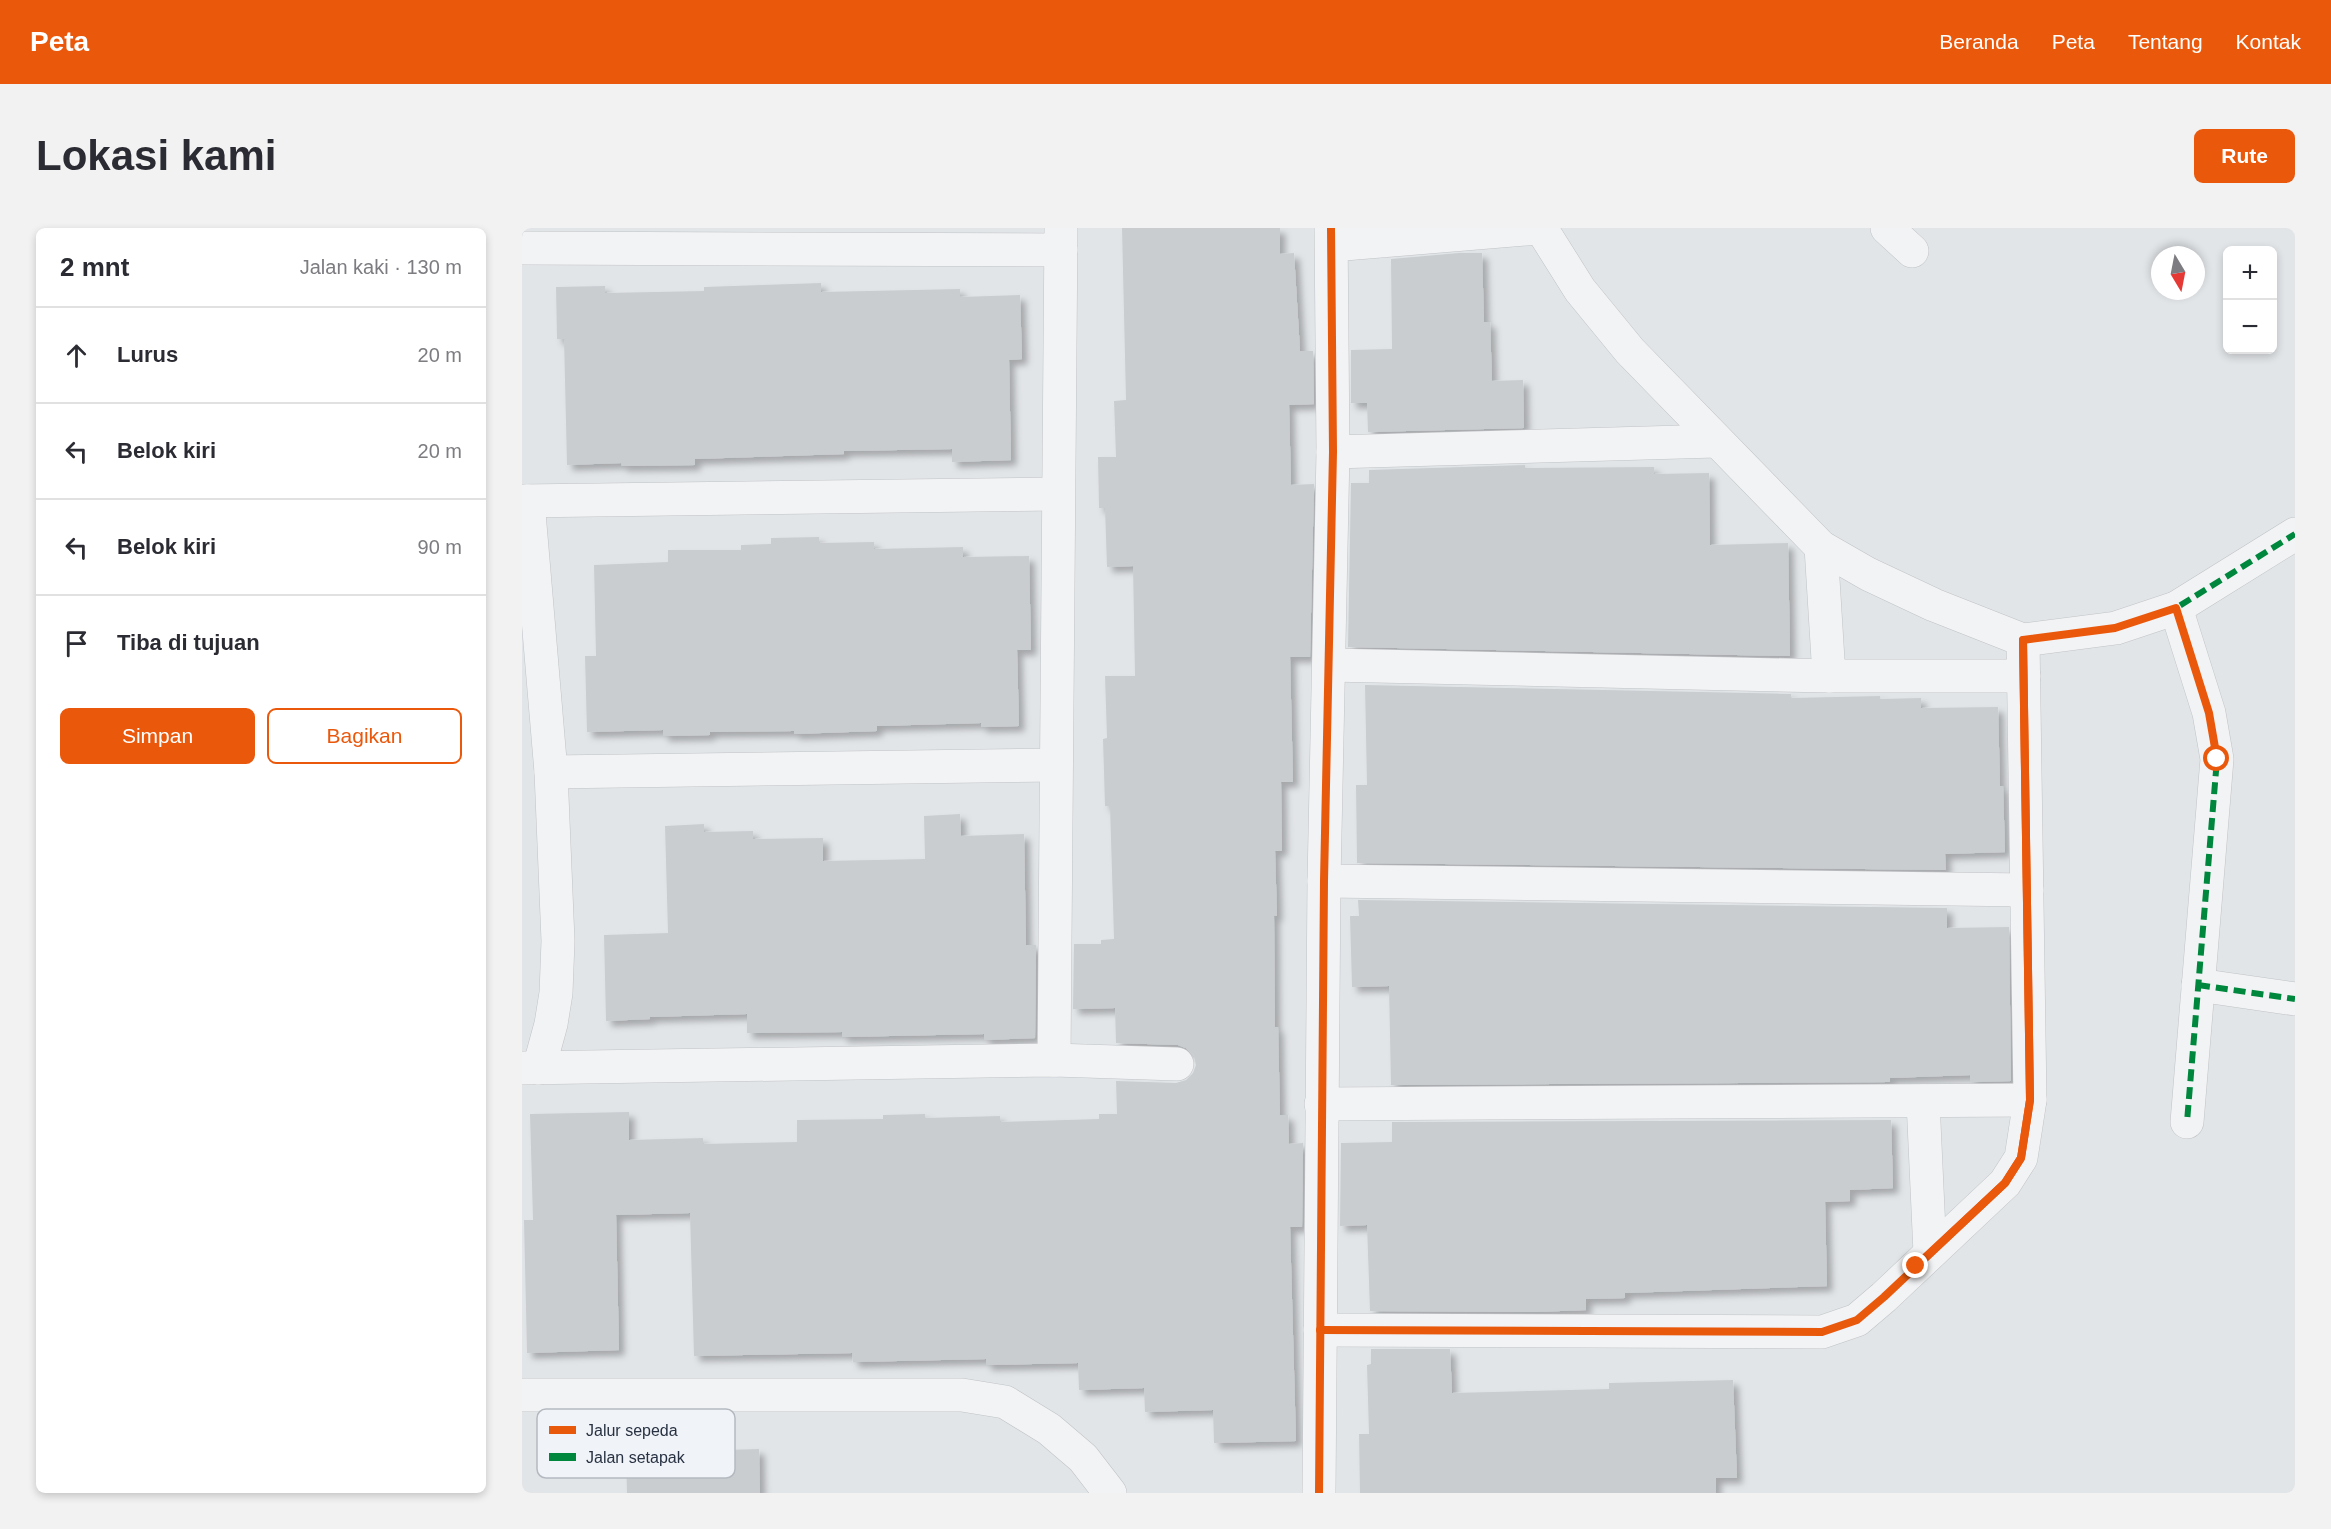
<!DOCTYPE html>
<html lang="id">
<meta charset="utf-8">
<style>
body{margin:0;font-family:Arial,sans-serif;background:#f2f2f3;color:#2b2b33}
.controls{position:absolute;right:18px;top:18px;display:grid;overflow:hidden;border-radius:9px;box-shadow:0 3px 9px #0003}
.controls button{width:54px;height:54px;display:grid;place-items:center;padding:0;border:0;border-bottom:2px solid #e1e1e2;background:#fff;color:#2b2b33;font:30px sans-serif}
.compass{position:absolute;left:1629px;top:18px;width:54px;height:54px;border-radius:50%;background:#fff;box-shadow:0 3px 9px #0003;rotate:170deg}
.stop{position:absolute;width:18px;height:18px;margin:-14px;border:4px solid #ea580c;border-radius:50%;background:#fff}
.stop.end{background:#ea580c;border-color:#fff;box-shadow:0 2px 6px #0008}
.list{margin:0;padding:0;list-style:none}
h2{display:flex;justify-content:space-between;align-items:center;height:78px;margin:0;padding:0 24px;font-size:26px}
h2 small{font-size:20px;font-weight:400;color:#7c7c81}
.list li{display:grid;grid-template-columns:39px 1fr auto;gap:18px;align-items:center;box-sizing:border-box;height:96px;padding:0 24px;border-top:2px solid #e1e1e2}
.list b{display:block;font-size:22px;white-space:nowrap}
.list em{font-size:20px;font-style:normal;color:#7c7c81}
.actions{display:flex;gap:12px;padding:18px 24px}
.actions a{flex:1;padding:14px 0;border:2px solid #ea580c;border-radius:9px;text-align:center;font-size:21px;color:#ea580c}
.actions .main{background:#ea580c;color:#fff}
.icon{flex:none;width:33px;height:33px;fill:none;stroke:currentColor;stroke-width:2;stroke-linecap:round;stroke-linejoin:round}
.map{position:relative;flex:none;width:1773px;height:1265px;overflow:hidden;border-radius:9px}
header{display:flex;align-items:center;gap:36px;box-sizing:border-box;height:84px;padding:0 30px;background:#ea580c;color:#fff}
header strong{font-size:28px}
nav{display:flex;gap:33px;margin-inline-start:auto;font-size:21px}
.intro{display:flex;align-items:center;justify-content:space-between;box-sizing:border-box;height:144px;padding:0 36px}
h1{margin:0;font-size:42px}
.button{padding:15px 27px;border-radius:9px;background:#ea580c;color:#fff;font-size:21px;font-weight:700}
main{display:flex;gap:36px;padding:0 36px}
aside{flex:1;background:#fff;border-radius:9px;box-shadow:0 3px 9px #0003}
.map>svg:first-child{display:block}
.building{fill:#cacdd0;filter:url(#shadow)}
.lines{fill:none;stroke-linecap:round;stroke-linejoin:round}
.minor-casing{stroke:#c0c3c6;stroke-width:34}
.minor{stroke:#f2f3f4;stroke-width:33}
.quiet{stroke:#00873e;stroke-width:6;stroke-dasharray:12 6;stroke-linecap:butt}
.cycleway-casing{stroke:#f0f3f7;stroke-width:11}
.cycleway{stroke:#e8590c;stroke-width:8}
.route{stroke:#ea580c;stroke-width:8}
.key{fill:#f0f3f7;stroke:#b4b9c1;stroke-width:1.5}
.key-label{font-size:16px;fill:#283242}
</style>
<header>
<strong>Peta</strong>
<nav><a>Beranda</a><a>Peta</a><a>Tentang</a><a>Kontak</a></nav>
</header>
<div class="intro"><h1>Lokasi kami</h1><a class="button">Rute</a></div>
<main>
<aside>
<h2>2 mnt<small>Jalan kaki · 130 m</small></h2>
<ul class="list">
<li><svg class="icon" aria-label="ahead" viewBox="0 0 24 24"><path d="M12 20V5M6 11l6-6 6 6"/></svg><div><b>Lurus</b></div><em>20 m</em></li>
<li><svg class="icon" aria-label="left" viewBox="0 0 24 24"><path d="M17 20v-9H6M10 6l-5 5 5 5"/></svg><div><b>Belok kiri</b></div><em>20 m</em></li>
<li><svg class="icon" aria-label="left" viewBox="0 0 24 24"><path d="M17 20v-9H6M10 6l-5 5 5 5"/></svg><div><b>Belok kiri</b></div><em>90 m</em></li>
<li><svg class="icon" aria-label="arrive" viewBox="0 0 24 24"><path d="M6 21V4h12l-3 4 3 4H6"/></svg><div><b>Tiba di tujuan</b></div></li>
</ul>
<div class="actions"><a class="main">Simpan</a><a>Bagikan</a></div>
</aside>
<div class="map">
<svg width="1773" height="1265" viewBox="0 0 1773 1265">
<defs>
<filter id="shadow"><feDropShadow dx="5.5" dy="5.5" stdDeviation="3" flood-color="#0004"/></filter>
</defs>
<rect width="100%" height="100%" fill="#e2e5e8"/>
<g class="building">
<path d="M600 0H758V26L772 25 778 123H791L792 176 767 177 769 257 792 256 788 429H768L771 554H759L760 623H753L755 688H752L753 799H756L758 887H766L767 916 781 915 780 999H768L774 1213 692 1215 691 1182 623 1184 622 1160 557 1162 556 1135 464 1137V1131L331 1134 330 1125 172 1128 168 985 94 987 97 1122 5 1125 2 992H11L8 886 107 884V912L181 910V916L275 914V892L361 891V887L403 886V890L478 888V894L577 891V886H595L594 853 654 855 664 852 671 845 674 837 672 828 664 820 656 817 594 815 593 780 551 781 552 716H579V712L592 711 588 578H583L581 511 585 510 583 448H613L611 338 585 339 583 280H577L576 229H594L592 173 604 172Z"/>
<path d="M937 25H960L962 94H968L970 153 1001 152 1002 200 846 204 845 175H829V122L870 121 869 31Z"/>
<path d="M299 55V64L438 61V69L498 67 500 131 487 132 489 232 430 234V221L322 223V226L173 231V237L100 238 99 235 45 237 42 111H35L34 59 83 58V65L182 63V59Z"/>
<path d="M1003 237V240L1132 239V246L1187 245 1188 317 1266 315 1268 428 826 419 829 255H847V242Z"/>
<path d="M297 309V315L352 314V321L441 319V329L507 328 509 422H495L497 498 459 499V495L355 498V503L272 506V503L188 504V507L141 508V502L65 504 63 428H74L72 337 146 334V322H219V317L249 316V310Z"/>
<path d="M843 457 1269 466V470L1358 468V471L1399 470V480L1476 479 1478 558H1481L1483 624 1423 626 1424 642 835 635 834 557H845Z"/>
<path d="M438 586 439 608 502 606 504 717H514L513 810 462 812V806L320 809V804L225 805V786L128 789V791L84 793 82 707 146 705 143 598 182 596V604L231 603V611L301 610V633L403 631 402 588Z"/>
<path d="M836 672 1425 680V700L1487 699 1489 853 1448 854V847L1368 850V854L869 857 867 758 830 759 828 688H837Z"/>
<path d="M1369 892 1371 960 1328 962V973L1303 974 1305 1058 1103 1065V1070L1064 1071V1082L1014 1084 848 1083 845 997 818 998 819 915 870 914V894Z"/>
<path d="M849 1121H928L930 1165 1087 1161V1155L1211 1152 1215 1250H1194V1265H838L837 1206H847L845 1137 849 1136Z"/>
<path d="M237 1221 238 1265H105L104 1225Z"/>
</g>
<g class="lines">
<defs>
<g id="minor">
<path d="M1019 0 1058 62 1108 123 1299 319 1346 346 1412 377 1501 412 1594 400 1654 380 1773 306"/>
<path d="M1365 0 1390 23"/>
<path d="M810 17 1017 0"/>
<path d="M0 20 539 22"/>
<path d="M811 224 1194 213"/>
<path d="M0 273 536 266"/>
<path d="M6 273 29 544 36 713 34 765 29 796 17 840"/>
<path d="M1299 319 1307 448"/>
<path d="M1654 380 1687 485 1695 531 1665 894"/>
<path d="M807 437 1307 448H1502"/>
<path d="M29 544 534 537"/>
<path d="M802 653 1505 662"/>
<path d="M1676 757 1773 771"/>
<path d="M532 832 539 0"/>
<path d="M0 840 532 832 655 836"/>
<path d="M1401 873 1408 1025"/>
<path d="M799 876 1508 872"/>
<path d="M798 1102 1300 1104 1335 1092 1362 1069 1483 955 1499 930 1508 872 1501 412"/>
<path d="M0 1167H440L483 1174 527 1201 561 1230 588 1265"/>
<path d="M797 1265 802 653 811 224 809 0"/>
</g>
</defs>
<use href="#minor" class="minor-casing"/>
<use href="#minor" class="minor"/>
<g class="quiet">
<path d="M1654 380 1687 485 1695 531 1665 894"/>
<path d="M1501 412 1594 400 1654 380 1773 306"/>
<path d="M1676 757 1773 771"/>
</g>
<defs>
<g id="cycleway">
<path d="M798 1102 1300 1104 1335 1092 1362 1069 1483 955 1499 930 1508 872 1501 412"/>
<path d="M797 1265 802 653 811 224 809 0"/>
</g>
</defs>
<use href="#cycleway" class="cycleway-casing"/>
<use href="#cycleway" class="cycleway"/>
</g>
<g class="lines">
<path class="route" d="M1394 1038 1483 955 1499 930 1508 872 1501 412 1593 400 1654 380 1687 485 1695 531"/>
</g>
<rect x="15" y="1181" width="198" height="69" rx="9" class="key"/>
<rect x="27" y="1198" width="27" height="8" fill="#e8590c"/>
<rect x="27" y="1225" width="27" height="8" fill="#00873e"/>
<g class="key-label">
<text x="64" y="1208">Jalur sepeda</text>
<text x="64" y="1235">Jalan setapak</text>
</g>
</svg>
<div class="controls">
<button>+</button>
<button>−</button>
</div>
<svg class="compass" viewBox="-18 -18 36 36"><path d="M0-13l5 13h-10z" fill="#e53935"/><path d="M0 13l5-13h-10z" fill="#7c7c81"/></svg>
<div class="stop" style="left:1695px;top:531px"></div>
<div class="stop end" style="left:1394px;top:1038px"></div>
</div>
</main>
